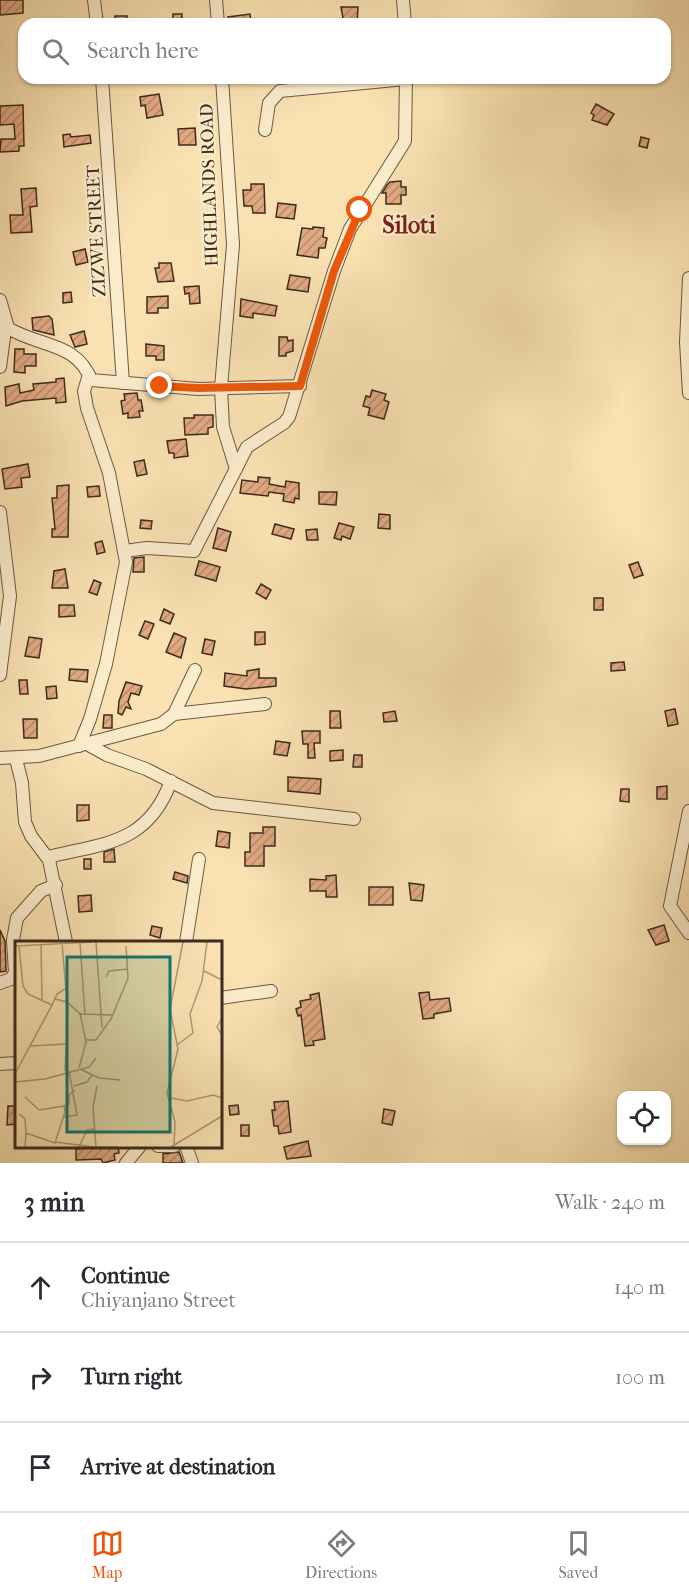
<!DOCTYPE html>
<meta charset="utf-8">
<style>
body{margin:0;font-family:"IM FELL French Canon",serif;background:#f7f7f7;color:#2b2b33}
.controls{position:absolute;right:18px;bottom:18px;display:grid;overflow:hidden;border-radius:12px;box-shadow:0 2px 4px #0004}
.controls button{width:54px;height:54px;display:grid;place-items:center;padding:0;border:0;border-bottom:2px solid #e1e1e2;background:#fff;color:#2b2b33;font:30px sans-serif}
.stop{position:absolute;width:18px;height:18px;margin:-14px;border:4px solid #ea580c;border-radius:50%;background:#fff}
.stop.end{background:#ea580c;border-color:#fff;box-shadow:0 2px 6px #0008}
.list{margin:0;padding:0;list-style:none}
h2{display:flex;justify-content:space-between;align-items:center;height:78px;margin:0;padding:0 24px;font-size:26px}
h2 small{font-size:20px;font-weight:400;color:#7c7c81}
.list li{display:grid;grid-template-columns:39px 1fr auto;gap:18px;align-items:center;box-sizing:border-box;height:90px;padding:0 24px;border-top:2px solid #e1e1e2}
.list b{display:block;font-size:22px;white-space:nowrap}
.list p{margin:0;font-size:20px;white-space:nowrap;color:#7c7c81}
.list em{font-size:20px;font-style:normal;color:#7c7c81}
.icon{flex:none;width:33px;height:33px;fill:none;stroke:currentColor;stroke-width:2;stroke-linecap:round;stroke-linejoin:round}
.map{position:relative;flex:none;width:689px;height:1163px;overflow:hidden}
.search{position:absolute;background:#fff;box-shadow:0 2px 4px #0004;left:18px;right:18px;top:18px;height:66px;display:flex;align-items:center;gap:15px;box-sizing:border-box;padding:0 21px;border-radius:18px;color:#7c7c81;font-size:22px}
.sheet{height:348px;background:#fff}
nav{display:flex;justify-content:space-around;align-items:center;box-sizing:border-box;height:84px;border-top:2px solid #e1e1e2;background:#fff;font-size:16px;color:#7c7c81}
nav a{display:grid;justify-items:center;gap:3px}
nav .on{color:#ea580c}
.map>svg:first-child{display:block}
.building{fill:url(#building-hatch);stroke:#3c2b1e;stroke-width:1.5}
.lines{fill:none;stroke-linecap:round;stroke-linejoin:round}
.minor-casing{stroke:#6b5843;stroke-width:14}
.minor{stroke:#fbeccc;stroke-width:12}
.route{stroke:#ea580c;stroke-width:8}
.labels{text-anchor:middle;stroke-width:4.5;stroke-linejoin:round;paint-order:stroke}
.street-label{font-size:18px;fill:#3c2b1e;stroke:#fbeccc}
.district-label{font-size:24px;font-weight:bold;fill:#7a1f14;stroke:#fbeccc}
.inset-road{fill:none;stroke:#ad9876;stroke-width:1.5}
.view{fill:#0f766e;fill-opacity:0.15;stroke:#0f766e;stroke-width:3}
.inset-edge{fill:none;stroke:#3c2b1e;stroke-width:3}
</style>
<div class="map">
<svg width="689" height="1163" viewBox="0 0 689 1163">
<defs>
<pattern id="building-hatch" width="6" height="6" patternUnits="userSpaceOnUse" patternTransform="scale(1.5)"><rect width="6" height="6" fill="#e1a982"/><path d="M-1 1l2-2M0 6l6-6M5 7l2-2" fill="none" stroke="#b88a6a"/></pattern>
</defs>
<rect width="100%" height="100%" fill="#f9e1b1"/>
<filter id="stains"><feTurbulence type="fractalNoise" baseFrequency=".00333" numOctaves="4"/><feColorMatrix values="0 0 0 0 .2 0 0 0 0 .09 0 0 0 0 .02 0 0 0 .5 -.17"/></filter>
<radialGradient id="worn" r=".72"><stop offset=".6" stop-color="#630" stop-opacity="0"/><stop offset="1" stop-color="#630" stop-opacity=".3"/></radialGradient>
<g class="building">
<path d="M0 0H23V13L0 15Z"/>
<path d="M341 7H358L357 24H344Z"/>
<rect x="173" y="14" width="9" height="10"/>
<path d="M250 14 251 24H229L228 17Z"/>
<rect x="115" y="16" width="12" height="8"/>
<path d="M159 94 163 115 147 118 145 105 141 106 140 97Z"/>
<path d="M596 104 614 114 607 125 592 120 594 115 591 113Z"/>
<path d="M23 105 24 146H19V151L0 152 1 139H15L14 124 0 125V106Z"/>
<path d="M195 128 196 145H179L178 129Z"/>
<path d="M70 134 71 137 90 135 91 143 64 147 63 135Z"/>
<path d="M641 137 649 139 647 148 639 146Z"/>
<path d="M401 181V187H406V195H401V204H386V193H382L387 185 390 182Z"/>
<path d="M251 184H264L265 213H253L252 206H244L243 190H251Z"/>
<path d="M36 188 37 206 30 207 32 232 11 233 10 215H23L21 189Z"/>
<path d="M278 203 296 205 294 219 276 217Z"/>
<path d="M313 227 324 228 323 237 327 238 325 248H319L318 258 297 255 302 228 313 229Z"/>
<path d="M85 249 88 262 76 265 73 252Z"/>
<path d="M159 263H171L174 281 158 282 155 268H159Z"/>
<path d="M290 275 310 278 308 292 287 289Z"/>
<path d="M199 286 200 303 190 304 189 293 185 294 184 287Z"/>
<path d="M71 292 72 302 63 303V293Z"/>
<path d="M168 296V308H158V313H147V297Z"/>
<path d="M241 299 277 306 275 316 253 313V318L240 316Z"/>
<path d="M49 316 52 319 54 335 33 330 32 318Z"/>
<path d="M84 331 87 344 75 347 70 335Z"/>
<path d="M279 337H287L288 341 293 340V351L286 353V356H279Z"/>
<path d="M146 344 164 346V360H156V356H146Z"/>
<path d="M15 349H24V354H36V366H25V373L14 372Z"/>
<path d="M64 378 66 402 56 403V398L22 401 6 406 5 387 19 384 20 393 34 390 33 384 56 382V379Z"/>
<path d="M372 390 386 394 384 400 389 402 384 419 368 415 370 408 363 406 366 396 370 397Z"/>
<path d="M137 393 138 400H141L143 411H139L140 417 128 418V413L123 414 121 401 125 400 124 394Z"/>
<path d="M194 415H213V427L208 428V434L185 435 184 418H194Z"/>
<path d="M186 439 188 456 174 458V453H169L167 441Z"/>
<path d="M144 460 147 474 137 476 134 462Z"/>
<path d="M28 464 30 477 21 478 22 487 5 489 2 469Z"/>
<path d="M258 477 270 478 269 484 285 487 286 481 299 483V499L295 498 294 503 283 501 284 494 269 492 268 496 240 493 242 480 258 482Z"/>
<path d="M69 485 68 537H52V529H55L52 498H57V486Z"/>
<path d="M99 486 100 496 88 497 87 487Z"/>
<path d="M319 492H337L336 505 319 504Z"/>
<path d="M379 514 390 515V529L378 528Z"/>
<path d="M141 520 152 521 151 529 140 528Z"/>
<path d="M339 523 354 527 350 539 342 536 341 540 334 538Z"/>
<path d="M275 524 294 529 291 539 272 534Z"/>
<path d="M218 528 231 532 226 551 213 548Z"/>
<path d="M317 529 318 540H307L306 530Z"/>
<path d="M102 541 105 552 97 554 95 543Z"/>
<path d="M144 557V572H133L134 558Z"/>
<path d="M199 561 220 567 216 581 195 575Z"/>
<path d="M638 562 643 575 634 578 629 565Z"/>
<path d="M65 569 68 588H52L54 571Z"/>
<path d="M94 580 101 583 97 595 89 592Z"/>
<path d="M261 584 271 590 266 599 256 593Z"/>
<rect x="594" y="598" width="9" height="12"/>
<path d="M59 605H74L75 616 59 617Z"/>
<path d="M164 609 174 614 170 624 160 620Z"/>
<path d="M145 621 154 624 148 639 139 635Z"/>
<path d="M255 632H265V644L255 645Z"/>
<path d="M174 633 186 638 181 658 166 652Z"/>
<path d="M29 637 42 639 39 658 25 656Z"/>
<path d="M205 639 215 641 212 655 202 653Z"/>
<path d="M624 662 625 670 611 671V663Z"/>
<path d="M70 669 88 670 87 682 69 680Z"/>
<path d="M259 669V678H276V686L246 689 224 686 225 673 247 676V671Z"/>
<path d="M19 680H27L28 694H20Z"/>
<path d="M126 682 142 686 139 695 131 693 128 702 131 709 126 707 122 715 118 713 119 701Z"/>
<path d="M56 686 57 698 47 699 46 687Z"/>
<path d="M675 709 678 724 668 726 665 711Z"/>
<path d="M330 711H340L341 728H330Z"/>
<path d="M395 711 397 721 384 722 383 713Z"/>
<path d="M104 715H112V728H103Z"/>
<path d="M23 719H37V738H24Z"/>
<path d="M302 731H320V743H314L315 758H308V744H303Z"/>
<path d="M276 741 290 743 287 756 274 754Z"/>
<path d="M343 750V760L330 761V751Z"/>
<path d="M354 755H362V767H353Z"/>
<path d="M288 777 321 779 320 794 288 791Z"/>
<path d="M667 786V799H657V787Z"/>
<path d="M621 789H629V802L620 801Z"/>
<path d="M77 805H89V820L77 821Z"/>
<path d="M263 827H275V846H264V866H245V852H250V833H263Z"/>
<path d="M218 831 230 833 229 848 216 846Z"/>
<path d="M114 849 115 862H104V852Z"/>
<rect x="84" y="859" width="7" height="10"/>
<path d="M175 872 188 876 187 883 173 879Z"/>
<path d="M336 875 337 897H326V891H310V879L326 880V876Z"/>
<path d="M409 883 424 885 422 901 411 900Z"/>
<rect x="369" y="887" width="24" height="18"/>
<path d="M91 895 92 911 79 912 78 896Z"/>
<path d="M664 925 669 941 656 945 648 930Z"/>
<path d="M152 926 162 928 160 938 150 935Z"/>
<path d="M0 930 5 941 6 971 0 972Z"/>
<path d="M429 992 430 1000 449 998 451 1011 434 1014V1018L423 1019 419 993Z"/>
<path d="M319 993 325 1039 313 1041 314 1045 305 1046 301 1015 298 1016 296 1009 301 1007 300 1001 311 999 310 995Z"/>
<path d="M288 1101 291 1132 279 1134 278 1126H274L272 1110H275L274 1102Z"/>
<path d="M238 1105 239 1114 230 1115 229 1106Z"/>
<path d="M8 1106H16V1124L7 1125Z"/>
<path d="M384 1109 395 1111 392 1125 382 1123Z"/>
<rect x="241" y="1125" width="8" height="11"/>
<path d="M308 1141 311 1156 287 1159 284 1147Z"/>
<path d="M102 1146H118L119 1153 114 1154 115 1160 103 1163 101 1159 76 1160V1149Z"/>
<path d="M179 1152 183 1163H163V1154Z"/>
</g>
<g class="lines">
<defs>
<g id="minor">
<path d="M94 0 97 24"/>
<path d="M216 0 218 24"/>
<path d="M403 0 405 24"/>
<path d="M102 78 123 383"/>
<path d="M222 78 233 245 221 388 223 427 236 469"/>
<path d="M265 130 269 103 280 91 406 79"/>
<path d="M689 278 686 342 689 393"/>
<path d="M0 300 8 328C39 347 77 342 91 380L198 389 300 386"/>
<path d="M0 367 6 322"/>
<path d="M0 512 10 596 0 675"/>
<path d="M125 551 147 548 194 551 247 447 284 423 289 417 334 271 350 229 405 141 406 78"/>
<path d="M174 714 265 704"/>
<path d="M87 744 107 755 146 769 213 803 354 819"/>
<path d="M79 746 90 719 106 664 126 562 109 473 87 408 84 391 89 375"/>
<path d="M0 758 39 756 161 724 174 714 195 670"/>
<path d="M16 759 22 783 25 822 31 836 49 860 66 942"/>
<path d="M689 811 670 906 689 933"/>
<path d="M48 857C105 843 148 844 171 781"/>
<path d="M186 942 199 859"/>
<path d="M0 983 11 979 15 973 13 940 17 918 41 891 56 885"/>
<path d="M220 998 271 991"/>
<path d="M0 1064 16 1063"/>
<path d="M158 1146H174"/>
<path d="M186 1146 192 1163"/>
<path d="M126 1163 140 1146"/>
</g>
</defs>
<use href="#minor" class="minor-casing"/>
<use href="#minor" class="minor"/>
</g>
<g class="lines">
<path class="route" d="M160 386 198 388 300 386 334 271 360 210"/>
</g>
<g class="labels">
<g class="street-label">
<text transform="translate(209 185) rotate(-92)" y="6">HIGHLANDS ROAD</text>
<text transform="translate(96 231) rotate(-93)" y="6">ZIZWE STREET</text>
</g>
<g class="district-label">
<text x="409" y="233">Siloti</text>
</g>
</g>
<g transform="translate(15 941)">
<rect width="207" height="207" fill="#f9e1b1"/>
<path class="inset-road" d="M81 1 87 87M47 2 52 61M65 2 70 74M26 3 27 59M0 5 78 1M189 30 207 39M91 36 94 30 113 28M40 58 52 61 65 73 97 74M37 64 42 53 50 48M207 77 202 86 207 94M71 99H81L96 78 113 37 111 5M162 104 178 92 175 73 187 40 192 1M15 105 53 103M64 127 71 101 65 72M65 128 84 137 105 139M50 130 53 65M0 133 37 64 13 53 8 45 4 5M0 141 30 138 74 126 81 117M59 145 72 141 77 134M10 156 24 169 49 165M156 157 172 160 198 154 207 157M4 173 10 178 11 192M49 176 62 174 54 130M40 201 79 206M159 205 160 181 152 152 163 108 155 68 168 1M10 206 11 192 40 202 50 171 49 165 54 163V154L60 149M64 206 72 189 80 188M81 206 78 166 82 145M83 206H103M156 206 207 175"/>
<path class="view" d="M52 16H155V191H52Z"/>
<rect width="207" height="207" class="inset-edge"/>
</g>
<rect width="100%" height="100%" filter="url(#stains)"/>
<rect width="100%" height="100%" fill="url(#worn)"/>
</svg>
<div class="controls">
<button><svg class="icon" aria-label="locate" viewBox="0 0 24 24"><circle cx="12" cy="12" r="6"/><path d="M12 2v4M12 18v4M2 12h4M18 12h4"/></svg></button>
</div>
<div class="stop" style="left:360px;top:210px"></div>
<div class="stop end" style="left:160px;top:386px"></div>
<div class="search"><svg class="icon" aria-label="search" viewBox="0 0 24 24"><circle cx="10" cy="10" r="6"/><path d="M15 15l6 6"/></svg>Search here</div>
</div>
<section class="sheet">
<h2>3 min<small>Walk · 240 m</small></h2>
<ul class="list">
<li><svg class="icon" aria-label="ahead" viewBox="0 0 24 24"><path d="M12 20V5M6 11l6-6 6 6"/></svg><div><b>Continue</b><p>Chiyanjano Street</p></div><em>140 m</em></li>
<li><svg class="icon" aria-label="right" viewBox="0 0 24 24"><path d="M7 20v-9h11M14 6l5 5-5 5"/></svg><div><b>Turn right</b></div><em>100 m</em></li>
<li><svg class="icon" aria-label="arrive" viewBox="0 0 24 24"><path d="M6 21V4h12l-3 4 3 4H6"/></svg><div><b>Arrive at destination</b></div></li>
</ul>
</section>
<nav>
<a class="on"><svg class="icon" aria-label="map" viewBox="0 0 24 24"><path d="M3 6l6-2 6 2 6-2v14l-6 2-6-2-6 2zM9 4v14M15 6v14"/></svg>Map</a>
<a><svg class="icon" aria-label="directions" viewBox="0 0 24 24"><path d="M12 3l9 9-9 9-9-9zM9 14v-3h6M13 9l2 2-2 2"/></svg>Directions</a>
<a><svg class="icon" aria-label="saved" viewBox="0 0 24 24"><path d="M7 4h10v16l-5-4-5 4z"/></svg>Saved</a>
</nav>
